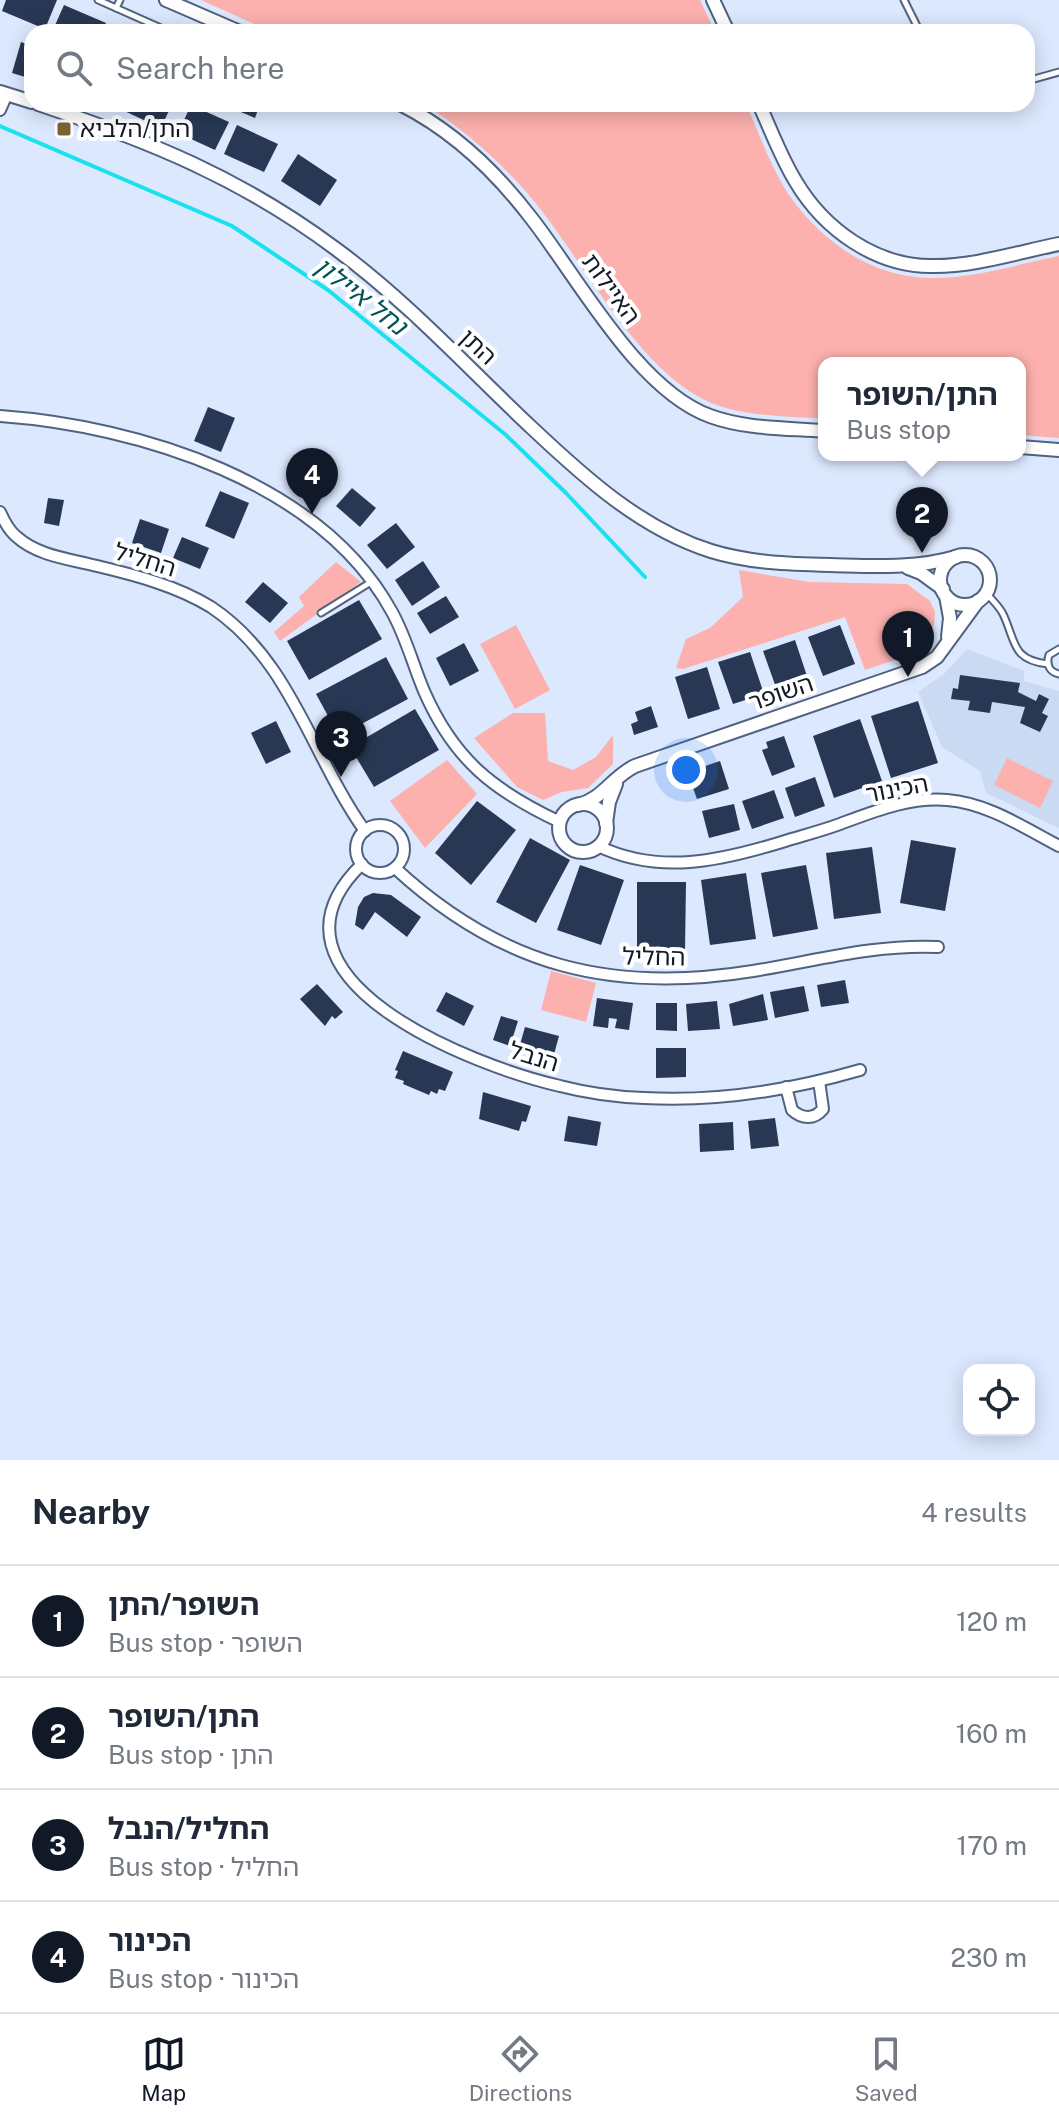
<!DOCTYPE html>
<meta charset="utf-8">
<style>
body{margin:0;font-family:"Public Sans","Noto Sans Hebrew",sans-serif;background:#f6f6f7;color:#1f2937}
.controls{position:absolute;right:24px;bottom:24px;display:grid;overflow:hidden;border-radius:16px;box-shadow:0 4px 20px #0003}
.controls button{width:72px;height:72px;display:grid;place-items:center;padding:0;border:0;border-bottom:2px solid #e0e1e3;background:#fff;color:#1f2937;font:40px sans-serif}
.you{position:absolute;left:686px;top:770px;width:28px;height:28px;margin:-20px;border:6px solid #fff;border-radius:50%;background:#1a73e8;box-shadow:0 0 0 12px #1a73e833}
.badge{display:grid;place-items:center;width:52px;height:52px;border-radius:50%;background:#111827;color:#fff;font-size:26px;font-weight:700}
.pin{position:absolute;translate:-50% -66px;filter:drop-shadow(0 2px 4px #0008)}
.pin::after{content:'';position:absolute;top:42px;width:28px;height:24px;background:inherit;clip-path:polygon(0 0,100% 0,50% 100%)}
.popup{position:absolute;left:818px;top:357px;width:208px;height:104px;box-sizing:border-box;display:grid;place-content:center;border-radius:16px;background:#fff;filter:drop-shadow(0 2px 6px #0005);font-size:26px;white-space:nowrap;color:#747a83}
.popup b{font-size:30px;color:#1f2937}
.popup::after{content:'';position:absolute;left:50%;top:100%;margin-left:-16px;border:16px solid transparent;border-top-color:#fff}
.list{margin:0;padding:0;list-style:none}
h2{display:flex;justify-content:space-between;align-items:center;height:104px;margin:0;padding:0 32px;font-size:34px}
h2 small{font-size:26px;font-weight:400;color:#747a83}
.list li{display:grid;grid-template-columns:52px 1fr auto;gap:24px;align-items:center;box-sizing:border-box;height:112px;padding:0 32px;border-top:2px solid #e0e1e3}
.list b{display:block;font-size:30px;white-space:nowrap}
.list p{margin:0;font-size:26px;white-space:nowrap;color:#747a83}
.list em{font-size:26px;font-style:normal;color:#747a83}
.icon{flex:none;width:44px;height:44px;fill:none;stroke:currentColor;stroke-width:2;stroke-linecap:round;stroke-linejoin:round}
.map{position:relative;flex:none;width:1059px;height:1460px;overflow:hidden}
.search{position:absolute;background:#fff;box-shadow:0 4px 20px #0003;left:24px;right:24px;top:24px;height:88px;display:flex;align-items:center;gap:20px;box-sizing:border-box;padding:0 28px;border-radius:24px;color:#747a83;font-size:30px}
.sheet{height:552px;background:#fff}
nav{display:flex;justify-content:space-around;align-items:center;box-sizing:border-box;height:112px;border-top:2px solid #e0e1e3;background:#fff;font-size:22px;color:#747a83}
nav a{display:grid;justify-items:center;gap:4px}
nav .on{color:#111827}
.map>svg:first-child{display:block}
.built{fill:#cbdaf3}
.green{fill:#fcb1ae}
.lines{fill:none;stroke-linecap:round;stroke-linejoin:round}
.stream{stroke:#1ae1ed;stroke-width:4}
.building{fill:#283854}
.service-casing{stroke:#506281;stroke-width:9}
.minor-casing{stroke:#506281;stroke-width:14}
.tertiary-casing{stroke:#506281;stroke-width:16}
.service{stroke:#fff;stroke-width:5}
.minor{stroke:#fff;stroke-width:10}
.tertiary{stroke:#fff;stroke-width:12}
.poi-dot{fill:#7d6435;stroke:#fff;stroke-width:3}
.labels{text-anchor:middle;stroke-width:8;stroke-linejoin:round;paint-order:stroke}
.poi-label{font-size:24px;fill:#141b28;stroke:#fff;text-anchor:start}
.street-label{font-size:24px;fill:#141b28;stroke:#fff}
.water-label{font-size:26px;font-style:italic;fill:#045358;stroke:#fff}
</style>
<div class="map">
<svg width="1059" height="1460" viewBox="0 0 1059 1460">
<rect width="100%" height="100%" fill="#dce8fe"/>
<path class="built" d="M967 649 1024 671V681L1059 691V828L986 793 980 771 942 747 918 692 944 674Z"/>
<g class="green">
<path d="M201 0H700L715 32H272Z"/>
<path d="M424 104H746C759 133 770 165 787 192 820 241 873 279 933 278 975 278 1018 264 1059 256V438L1020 435V363H824V419C787 416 744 417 709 402 640 371 588 270 541 210 508 168 469 133 424 104Z"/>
<path d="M336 562 361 582 280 641 274 632 304 606 299 597Z"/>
<path d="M739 570 809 582 907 584 930 601 935 612 934 625 922 647 915 653 865 670 845 617 683 669 676 668 686 639 710 628 743 597Z"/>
<path d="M516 625 550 690 515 709 480 644Z"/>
<path d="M513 713H545L548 761 573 770 596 757 613 735V764L588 788 562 792 543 800 517 787 474 738Z"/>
<path d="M1007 758 1053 781 1040 808 994 785Z"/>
<path d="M447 760 477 794 425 848 390 801Z"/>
<path d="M551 971 596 983 586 1022 541 1010Z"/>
</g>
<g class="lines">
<path class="stream" d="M0 126 232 226 328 290 506 435 566 493 645 577"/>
</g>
<g class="building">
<path d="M6 0H57L45 29 2 11Z"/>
<path d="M64 5 106 23 102 32H52Z"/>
<path d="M21 42 32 46V79L12 73Z"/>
<path d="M122 104H172L161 128 120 109Z"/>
<path d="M222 104H260L255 118Z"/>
<path d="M191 105 229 122 215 150 178 133Z"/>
<path d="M237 125 278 144 264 172 224 154Z"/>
<path d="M298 154 337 180 320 206 281 181Z"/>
<path d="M208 407 235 418 221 452 194 441Z"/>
<path d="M352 488 376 508 360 527 336 506Z"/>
<path d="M220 491 249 503 234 539 205 526Z"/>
<path d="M48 498 64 500 59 526 44 523Z"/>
<path d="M140 519 169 529 161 553 132 543Z"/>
<path d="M396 523 415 547 387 569 367 545Z"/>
<path d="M182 537 209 548 200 569 173 558Z"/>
<path d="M423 561 440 587 412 606 395 580Z"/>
<path d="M263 582 288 603 270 623 245 602Z"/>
<path d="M446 596 459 617 430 634 417 613Z"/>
<path d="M359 600 382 639 309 680 287 641Z"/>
<path d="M840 625 855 664 823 676 808 637Z"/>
<path d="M795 640 809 682 778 693 763 651Z"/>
<path d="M464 643 479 671 450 686 436 658Z"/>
<path d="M750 652 764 694 733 704 718 662Z"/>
<path d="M386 657 408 699 339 736 316 694Z"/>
<path d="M707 667 720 709 688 719 675 677Z"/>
<path d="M960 675 1020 683 1018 692 1036 701 1039 694 1049 699 1042 713 1048 716 1040 732 1020 723 1025 707 992 702 990 713 968 710 970 701 951 699 953 688 958 689Z"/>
<path d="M918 701 938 763 891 778 871 716Z"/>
<path d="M651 706 658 727 634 735 631 724 638 721 635 712Z"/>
<path d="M415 709 439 750 374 787 350 747Z"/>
<path d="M860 719 882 781 834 798 813 736Z"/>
<path d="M276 721 291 752 266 764 251 733Z"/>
<path d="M784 736 795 767 772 776 762 750 768 748 766 742Z"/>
<path d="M720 761 729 789 697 799 687 772Z"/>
<path d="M815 777 825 806 795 817 785 788Z"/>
<path d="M774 790 784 818 752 829 742 801Z"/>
<path d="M477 801 516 830 471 885 435 853Z"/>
<path d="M734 804 740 830 709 838 702 811Z"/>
<path d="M530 838 570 860 536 923 496 902Z"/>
<path d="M911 840 956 848 945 911 900 903Z"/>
<path d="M872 847 881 913 834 919 826 853Z"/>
<path d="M580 865 624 880 601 945 557 930Z"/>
<path d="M806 865 818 929 773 937 761 873Z"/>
<path d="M746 873 756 939 710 945 701 880Z"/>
<path d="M637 882H686L685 951 637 950Z"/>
<path d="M373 893 391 895 421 917 407 937 375 912 363 930 355 925 358 907 364 897Z"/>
<path d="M845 980 849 1003 821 1007 817 985Z"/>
<path d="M317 984 343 1012 335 1019 332 1016 325 1026 300 999Z"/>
<path d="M804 986 809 1011 775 1018 770 992Z"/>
<path d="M446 992 474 1006 464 1026 436 1011Z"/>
<path d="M763 994 768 1020 733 1026 729 1004Z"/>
<path d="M597 998 633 1003 629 1030 615 1028 617 1019 609 1018 608 1028 593 1026Z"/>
<path d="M717 1001 720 1029 688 1031 686 1004Z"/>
<path d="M656 1003H677V1031L656 1030Z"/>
<path d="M501 1016 518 1021 510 1046 493 1040Z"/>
<path d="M525 1027 559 1036 553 1058 519 1048Z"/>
<path d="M656 1048H686V1077L656 1078Z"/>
<path d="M403 1051 453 1072 445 1091 439 1089 437 1094 431 1091 429 1095 403 1084 404 1081 395 1078 398 1071 395 1070Z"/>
<path d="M483 1092 531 1106 526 1122 522 1121 519 1131 479 1119Z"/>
<path d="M568 1116 601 1122 597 1146 564 1141Z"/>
<path d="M775 1118 779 1146 751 1149 748 1121Z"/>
<path d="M733 1122 734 1150 700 1152 699 1124Z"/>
</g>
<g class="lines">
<defs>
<g id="service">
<path d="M98 0 161 28"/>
<path d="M904 0 920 32"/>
<path d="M116 8 120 0"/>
<path d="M1027 81 1059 72"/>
<path d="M986 593C992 600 999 606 1003 614 1016 641 1011 660 1048 664"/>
<path d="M321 613 371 582"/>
<path d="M1059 649 1049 655C1046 664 1049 672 1059 674"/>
</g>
<g id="minor">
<path d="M0 110 7 94"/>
<path d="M0 416C139 426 321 482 392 612 406 637 413 665 424 691 454 760 494 791 560 822"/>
<path d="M0 512C4 521 9 531 17 537 38 556 70 559 97 566 135 575 177 586 211 607 291 660 312 757 365 831"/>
<circle cx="380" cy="849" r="24"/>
<path d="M598 846C659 875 720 861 782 842 801 836 821 831 840 824 875 811 909 797 947 800 987 803 1023 827 1059 846"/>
<path d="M362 864C244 978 476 1067 560 1086 587 1093 616 1097 644 1098 716 1102 791 1090 860 1070"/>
<path d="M395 868C501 966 611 994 753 971 815 961 874 944 938 947"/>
<path d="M786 1087 792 1110C802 1119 814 1120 823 1109L819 1081"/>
</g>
<g id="tertiary">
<path d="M166 0 240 32"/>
<path d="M713 0 728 32"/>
<path d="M0 92 32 102"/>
<path d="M38 104C149 141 241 178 336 249 407 301 468 368 532 428 584 477 641 529 711 551 750 563 790 564 830 565 873 566 915 569 956 557"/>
<path d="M400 104C452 130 497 173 532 219 578 278 638 390 710 416 745 429 786 428 824 431"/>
<path d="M759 104C771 130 781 158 796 182 824 229 875 266 931 266 972 267 1019 252 1059 244"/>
<path d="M1020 447 1059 450"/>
<circle cx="965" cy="580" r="25"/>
<path d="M908 568 921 573 943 589"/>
<path d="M946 596 950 618 948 637"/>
<circle cx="583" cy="828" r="24"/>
<path d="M578 805C603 799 612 777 635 766L922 667 937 657 978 601"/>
<path d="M606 823 609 802 616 784"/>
</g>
</defs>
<use href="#service" class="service-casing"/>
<use href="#minor" class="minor-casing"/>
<use href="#tertiary" class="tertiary-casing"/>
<use href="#service" class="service"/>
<use href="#minor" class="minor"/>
<use href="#tertiary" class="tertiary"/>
</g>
<rect class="poi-dot" x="56" y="121" width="16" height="16" rx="4"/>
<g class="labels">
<g class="poi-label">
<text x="80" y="137">התן/הלביא</text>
</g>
<g class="street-label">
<text transform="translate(611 289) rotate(54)" y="8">האיילות</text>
<text transform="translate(478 347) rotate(43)" y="8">התן</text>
<text transform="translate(145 560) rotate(17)" y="8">החליל</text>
<text transform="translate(781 693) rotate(-19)" y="8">השופר</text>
<text transform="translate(897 789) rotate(-11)" y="8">הכינור</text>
<text transform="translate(654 957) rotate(1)" y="8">החליל</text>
<text transform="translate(534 1057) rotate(17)" y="8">הנבל</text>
</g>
<g class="water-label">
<text transform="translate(361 296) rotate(38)" y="9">נחל איילון</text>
</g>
</g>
</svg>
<div class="controls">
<button><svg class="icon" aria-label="locate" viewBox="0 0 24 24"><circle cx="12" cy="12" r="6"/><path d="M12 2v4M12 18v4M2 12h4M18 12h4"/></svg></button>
</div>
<div class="you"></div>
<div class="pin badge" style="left:908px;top:677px">1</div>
<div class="pin badge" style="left:922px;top:553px">2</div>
<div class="popup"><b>התן/השופר</b>Bus stop</div>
<div class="pin badge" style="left:341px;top:777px">3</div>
<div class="pin badge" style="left:312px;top:514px">4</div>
<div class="search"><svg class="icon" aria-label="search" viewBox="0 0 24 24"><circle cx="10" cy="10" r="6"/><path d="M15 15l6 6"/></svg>Search here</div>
</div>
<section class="sheet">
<h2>Nearby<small>4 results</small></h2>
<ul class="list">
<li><span class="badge">1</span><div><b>השופר/התן</b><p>Bus stop · השופר</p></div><em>120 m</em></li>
<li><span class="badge">2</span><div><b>התן/השופר</b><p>Bus stop · התן</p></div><em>160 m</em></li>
<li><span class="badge">3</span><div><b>החליל/הנבל</b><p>Bus stop · החליל</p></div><em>170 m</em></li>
<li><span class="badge">4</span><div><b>הכינור</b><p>Bus stop · הכינור</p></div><em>230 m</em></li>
</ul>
</section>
<nav>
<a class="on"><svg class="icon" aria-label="map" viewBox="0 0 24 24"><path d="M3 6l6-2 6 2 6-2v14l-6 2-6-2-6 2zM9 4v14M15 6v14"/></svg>Map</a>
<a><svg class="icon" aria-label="directions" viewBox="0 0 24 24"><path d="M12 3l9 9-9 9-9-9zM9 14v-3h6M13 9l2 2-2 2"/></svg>Directions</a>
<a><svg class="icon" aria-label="saved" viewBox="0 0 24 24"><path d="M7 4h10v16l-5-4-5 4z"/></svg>Saved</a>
</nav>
